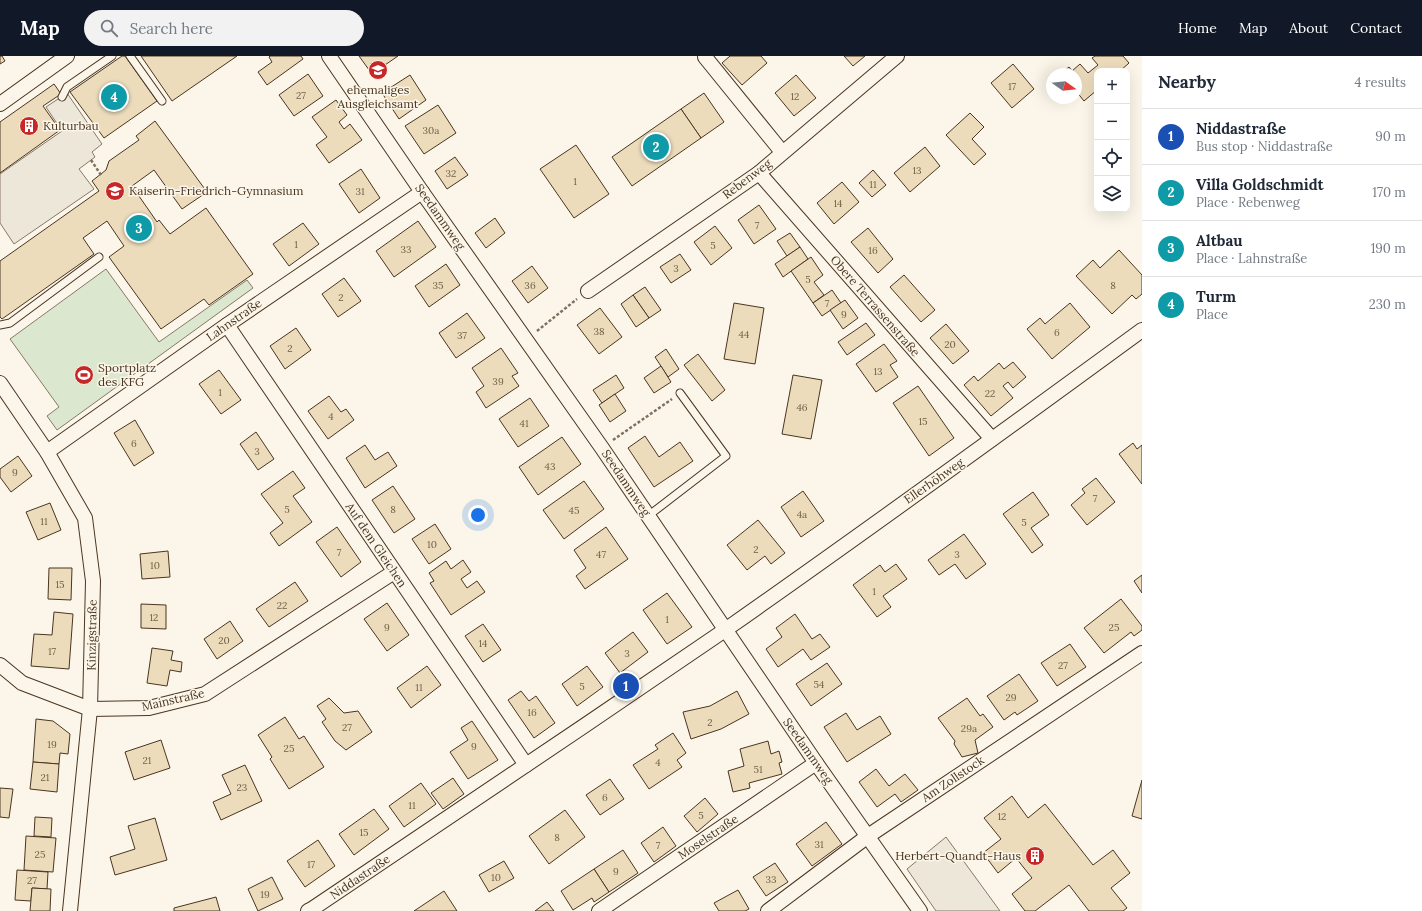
<!DOCTYPE html>
<meta charset="utf-8">
<style>
body{margin:0;font-family:Lora,serif;background:#f2f2f3;color:#1f2937}
.controls{position:absolute;right:12px;top:12px;display:grid;overflow:hidden;border-radius:8px;box-shadow:0 4px 16px #0002}
.controls button{width:36px;height:36px;display:grid;place-items:center;padding:0;border:0;border-bottom:1px solid #e0e1e3;background:#fff;color:#1f2937;font:20px sans-serif}
.compass{position:absolute;left:1046px;top:12px;width:36px;height:36px;border-radius:50%;background:#fff;box-shadow:0 4px 16px #0002;rotate:105deg}
.you{position:absolute;left:478px;top:459px;width:14px;height:14px;margin:-10px;border:3px solid #fff;border-radius:50%;background:#1a73e8;box-shadow:0 0 0 6px #1a73e833}
.badge{display:grid;place-items:center;width:26px;height:26px;border-radius:50%;background:#111827;color:#fff;font-size:13px;font-weight:700}
.pin{position:absolute;translate:-50% -50%;border:2px solid #fff;box-shadow:0 1px 4px #0006}
.list{margin:0;padding:0;list-style:none}
h2{display:flex;justify-content:space-between;align-items:center;height:52px;margin:0;padding:0 16px;font-size:17px}
h2 small{font-size:13px;font-weight:400;color:#747a83}
.list li{display:grid;grid-template-columns:26px 1fr auto;gap:12px;align-items:center;box-sizing:border-box;height:56px;padding:0 16px;border-top:1px solid #e0e1e3}
.list b{display:block;font-size:15px;white-space:nowrap}
.list p{margin:0;font-size:13px;white-space:nowrap;color:#747a83}
.list em{font-size:13px;font-style:normal;color:#747a83}
.icon{flex:none;width:22px;height:22px;fill:none;stroke:currentColor;stroke-width:2;stroke-linecap:round;stroke-linejoin:round}
.map{position:relative;flex:none;width:1142px;height:855px;overflow:hidden}
header{display:flex;align-items:center;gap:24px;box-sizing:border-box;height:56px;padding:0 20px;background:#111827;color:#fff}
header strong{font-size:19px}
nav{display:flex;gap:22px;margin-inline-start:auto;font-size:14px}
.search{width:280px;height:36px;background:#f2f2f3;display:flex;align-items:center;gap:10px;box-sizing:border-box;padding:0 14px;border-radius:22px;color:#747a83;font-size:15px}
main{display:flex}
aside{flex:1;background:#fff}
.map>svg:first-child{display:block}
.green{fill:#dce7d0;stroke:#887966}
.parking{fill:#ede7d9;stroke:#887966}
.building{fill:#ecdcbc;stroke:#4a3520}
.lines{fill:none;stroke-linecap:round;stroke-linejoin:round}
.lane-casing{stroke:#4a3520;stroke-width:9}
.street-casing{stroke:#4a3520;stroke-width:16}
.path{stroke:#7f6f5c;stroke-width:2.5;stroke-dasharray:3 2;stroke-linecap:butt}
.lane{stroke:#fbf6e9;stroke-width:7}
.street{stroke:#fbf6e9;stroke-width:14}
.labels{text-anchor:middle;stroke-width:3;stroke-linejoin:round;paint-order:stroke}
.number-label{font-size:10px;fill:#725f47}
.poi-label{font-size:12px;fill:#4a3520;stroke:#fbf6e9;text-anchor:start}
.street-label{font-size:12px;fill:#4a3520;stroke:#fbf6e9}
</style>
<header>
<strong>Map</strong>
<div class="search"><svg class="icon" aria-label="search" viewBox="0 0 24 24"><circle cx="10" cy="10" r="6"/><path d="M15 15l6 6"/></svg>Search here</div>
<nav><a>Home</a><a>Map</a><a>About</a><a>Contact</a></nav>
</header>
<main>
<div class="map">
<svg width="1142" height="855" viewBox="0 0 1142 855">
<rect width="100%" height="100%" fill="#fbf6e9"/>
<path class="green" d="M106 213 159 286 247 224 253 232 57 374 47 360 59 351 10 283Z"/>
<g class="parking">
<path d="M67 37 102 88 92 96 95 101 79 113 94 133 14 188 0 167V118L62 75 46 51Z"/>
<path d="M946 781 1000 855H936L907 813Z"/>
</g>
<g class="building">
<path d="M0 0H2L5 5 0 8Z"/>
<path d="M122 0H125L157 45 104 82 70 36Z"/>
<path d="M141 0H237L172 45Z"/>
<path d="M270 0H301L303 3 267 29 258 16 272 6 269 1Z"/>
<path d="M359 0H398L372 18Z"/>
<path d="M730 0H761L767 7 742 29 722 7Z"/>
<path d="M844 0H865L853 10Z"/>
<path d="M1095 0H1123L1129 7 1120 15H1097V34L1084 45 1076 35V18H1062L1061 17 1069 11 1072 15 1080 8 1088 17 1098 9 1092 2Z"/>
<path d="M1013 8 1034 33 1012 52 991 27Z"/>
<path d="M308 18 323 40 294 60 279 39Z"/>
<path d="M410 19 426 44 399 63 382 37Z"/>
<path d="M796 19 816 42 794 60 775 37Z"/>
<path d="M54 28 61 38 43 50 60 74 0 117V66Z"/>
<path d="M704 37 724 66 701 82 681 53Z"/>
<path d="M336 44 347 59 339 66 344 73 350 68 362 84 329 107 316 89 327 81 312 61Z"/>
<path d="M438 49 456 77 424 98 405 70Z"/>
<path d="M681 53 701 82 632 130 612 101Z"/>
<path d="M970 57 984 71 972 83 986 98 974 109 946 79Z"/>
<path d="M155 65 207 136 182 153 154 114 132 130 157 166 159 164 170 178 206 152 253 218 209 249 204 243 161 273 109 201 124 190 107 165 83 182 94 198 2 263 0 261V205L99 135 92 125 106 114 109 105 139 84 136 80Z"/>
<path d="M576 89 609 138 574 162 540 113Z"/>
<path d="M925 91 940 110 910 136 894 117Z"/>
<path d="M455 101 468 119 447 133 435 115Z"/>
<path d="M361 113 380 142 359 157 339 128Z"/>
<path d="M873 114 886 129 872 141 859 127Z"/>
<path d="M842 126 859 146 834 168 817 147Z"/>
<path d="M759 149 776 173 754 188 738 164Z"/>
<path d="M495 162 505 177 486 192 475 177Z"/>
<path d="M418 165 436 191 394 221 376 195Z"/>
<path d="M303 167 319 188 289 210 273 188Z"/>
<path d="M715 170 732 192 711 209 694 186Z"/>
<path d="M868 172 893 203 878 217 851 186Z"/>
<path d="M790 177 800 191 787 200 777 185Z"/>
<path d="M800 191 808 203 783 221 775 208Z"/>
<path d="M1119 194 1142 219V238L1136 243 1132 239 1112 258 1076 220 1093 204 1100 212Z"/>
<path d="M680 198 691 214 671 227 660 211Z"/>
<path d="M811 201 823 219 814 226 824 239 813 247 791 215Z"/>
<path d="M446 208 460 229 429 251 415 230Z"/>
<path d="M532 210 548 232 528 247 512 225Z"/>
<path d="M904 219 935 254 921 266 890 231Z"/>
<path d="M344 222 361 245 338 261 322 238Z"/>
<path d="M645 231 661 254 649 262 633 239Z"/>
<path d="M832 234 841 247 822 260 813 247Z"/>
<path d="M633 239 649 262 636 271 621 248Z"/>
<path d="M845 244 858 262 843 273 830 254Z"/>
<path d="M734 247 764 252 755 308 724 303Z"/>
<path d="M1070 247 1090 271 1052 303 1027 273 1040 262 1045 268Z"/>
<path d="M600 252 622 281 599 298 577 269Z"/>
<path d="M467 257 485 282 456 302 439 277Z"/>
<path d="M866 267 875 279 847 299 838 286Z"/>
<path d="M946 268 969 295 953 308 930 282Z"/>
<path d="M296 272 311 294 285 313 270 290Z"/>
<path d="M884 288 897 305 890 309 898 321 876 336 856 308Z"/>
<path d="M501 292 518 317 512 320 519 330 486 352 476 336 484 330 472 312Z"/>
<path d="M666 293 679 313 668 321 655 301Z"/>
<path d="M698 298 725 334 712 345 684 309Z"/>
<path d="M1013 306 1026 321 1013 332 1008 326 1003 330 1013 342 991 360 964 329 974 320 978 325 999 307 1004 313Z"/>
<path d="M661 310 671 326 654 337 644 322Z"/>
<path d="M219 314 241 344 221 358 199 328Z"/>
<path d="M616 319 624 332 602 347 593 334Z"/>
<path d="M793 319 822 324 811 383 782 378Z"/>
<path d="M918 330 954 382 929 400 893 347Z"/>
<path d="M615 338 626 355 610 366 599 349Z"/>
<path d="M329 340 341 356 346 353 354 364 328 383 308 355Z"/>
<path d="M530 342 549 370 518 391 499 363Z"/>
<path d="M135 364 154 397 134 410 114 377Z"/>
<path d="M256 376 274 403 258 414 240 388Z"/>
<path d="M645 380 659 401 680 386 693 405 654 431 628 392Z"/>
<path d="M562 381 581 408 538 439 519 411Z"/>
<path d="M1133 387 1137 393 1142 389V428L1119 398Z"/>
<path d="M365 389 375 404 388 396 397 410 365 432 346 402Z"/>
<path d="M18 400 32 420 11 436 0 421V413Z"/>
<path d="M293 415 305 432 293 440 312 466 279 490 270 477 283 467 261 438Z"/>
<path d="M1096 422 1115 446 1087 469 1071 449 1085 437 1082 433Z"/>
<path d="M584 425 604 453 564 483 543 454Z"/>
<path d="M393 430 415 463 394 477 372 444Z"/>
<path d="M803 435 824 465 801 481 781 451Z"/>
<path d="M1033 436 1049 459 1031 472 1043 489 1032 497 1003 458Z"/>
<path d="M50 447 61 474 38 484 26 456Z"/>
<path d="M758 464 785 497 771 508 765 500 747 514 727 489Z"/>
<path d="M435 468 451 493 429 508 412 483Z"/>
<path d="M337 471 361 506 341 521 316 486Z"/>
<path d="M606 471 628 503 585 533 576 520 586 512 574 494Z"/>
<path d="M964 478 986 508 966 523 955 508 939 519 928 504Z"/>
<path d="M168 495 170 521 142 523 140 498Z"/>
<path d="M463 504 471 516 461 523 467 532 477 525 485 536 451 559 430 527 434 525 429 517 446 505 451 513Z"/>
<path d="M896 508 907 523 883 540 891 551 877 561 853 529 880 509 885 516Z"/>
<path d="M49 512H72L71 544 48 543Z"/>
<path d="M1142 519V537L1134 525Z"/>
<path d="M295 526 308 545 269 571 256 553Z"/>
<path d="M667 537 692 571 667 588 643 554Z"/>
<path d="M1121 543 1142 570V574L1134 580 1131 576 1104 597 1084 572Z"/>
<path d="M387 547 409 579 387 595 364 563Z"/>
<path d="M141 548 166 549V573L141 572Z"/>
<path d="M54 556 73 558 69 613 31 610 34 578 52 579Z"/>
<path d="M795 558 812 583 820 578 830 591 811 604 803 593 778 611 766 593 782 581 776 572Z"/>
<path d="M230 565 243 585 217 603 204 583Z"/>
<path d="M483 568 501 594 483 606 465 580Z"/>
<path d="M633 576 648 596 620 617 605 597Z"/>
<path d="M1070 588 1086 611 1057 630 1041 607Z"/>
<path d="M152 592 173 595 171 604 182 606 181 616 170 614 167 630 147 627Z"/>
<path d="M827 607 842 628 811 650 796 628Z"/>
<path d="M427 610 441 629 411 652 397 632Z"/>
<path d="M587 610 603 631 577 650 562 628Z"/>
<path d="M1019 618 1038 645 1017 659 1015 656 1004 664 987 640Z"/>
<path d="M521 635 529 645 536 640 555 667 534 682 508 644Z"/>
<path d="M737 635 749 658 721 673 691 683 683 656 710 650Z"/>
<path d="M329 642 344 657 358 655 372 676 346 694 335 685 322 666 326 663 317 650Z"/>
<path d="M967 642 980 660 983 658 993 671 975 684 978 697 962 701 954 688 955 685 938 662Z"/>
<path d="M846 657 857 674 880 660 891 678 847 706 824 671Z"/>
<path d="M285 661 299 683 304 680 324 711 289 733 270 703 272 701 258 679Z"/>
<path d="M36 663 53 665 70 678 68 698 60 697 59 708 33 706Z"/>
<path d="M472 665 498 704 468 723 450 696 468 684 461 672Z"/>
<path d="M673 677 686 697 677 704 682 711 649 733 633 709 658 693 655 689Z"/>
<path d="M161 684 170 712 134 724 125 696Z"/>
<path d="M768 685 771 698 779 695 782 706 779 707 782 718 749 727 750 732 733 736 728 715 744 710 740 693Z"/>
<path d="M33 706 59 708 57 736 30 733Z"/>
<path d="M245 709 262 745 221 764 213 746 231 738 222 719Z"/>
<path d="M876 713 889 730 905 718 918 734 901 746 895 738 877 751 859 726Z"/>
<path d="M453 722 464 738 443 753 431 737Z"/>
<path d="M610 723 624 743 600 759 586 739Z"/>
<path d="M1142 724V763L1132 760Z"/>
<path d="M421 727 436 748 404 771 389 750Z"/>
<path d="M0 732 13 733 9 762 0 761Z"/>
<path d="M1012 740 1028 762 1045 748 1093 809 1113 794 1130 817 1111 832 1127 852 1123 855H1089L1069 829 1035 855H1025L1012 838 1032 822 1016 802 998 817 983 797 1001 783 984 762Z"/>
<path d="M705 742 718 758 697 776 684 760Z"/>
<path d="M374 753 389 773 354 799 339 778Z"/>
<path d="M565 754 585 781 549 808 529 780Z"/>
<path d="M35 761 52 762 51 781 34 780Z"/>
<path d="M155 762 167 804 115 819 110 801 135 793 128 770Z"/>
<path d="M826 766 842 788 812 810 796 788Z"/>
<path d="M663 771 676 790 654 806 641 787Z"/>
<path d="M26 780 56 782 53 816 24 814Z"/>
<path d="M318 784 335 810 305 831 287 805Z"/>
<path d="M623 794 638 817 609 836 594 813Z"/>
<path d="M504 805 514 822 489 836 479 819Z"/>
<path d="M775 807 788 826 766 840 753 821Z"/>
<path d="M594 813 609 836 594 846 592 842 573 854 561 835Z"/>
<path d="M17 814 48 816 47 833 32 832 31 845 15 844Z"/>
<path d="M272 821 283 843 258 855 248 833Z"/>
<path d="M32 832 51 833 50 855H30Z"/>
<path d="M738 834 749 853 745 855H719L714 847Z"/>
<path d="M444 835 457 855H414Z"/>
<path d="M216 841 220 855H174V852Z"/>
<path d="M547 846 554 855H535Z"/>
</g>
<g class="lines">
<defs>
<g id="lane">
<path d="M130 0 162 45"/>
<path d="M62 41 67 31 112 0"/>
<path d="M0 269 10 267 99 201"/>
<path d="M648 460 726 400 680 337"/>
</g>
<g id="street">
<path d="M329 0 422 136 602 392 816 707 920 855"/>
<path d="M705 1 782 96"/>
<path d="M0 48 67 0"/>
<path d="M759 117 992 383"/>
<path d="M588 235 759 117 897 0"/>
<path d="M227 269 526 709"/>
<path d="M0 327 47 396 85 462 93 525 90 653 70 855"/>
<path d="M47 396 227 269 422 136"/>
<path d="M0 609 22 627 90 653 149 652 205 638 394 516"/>
<path d="M308 855 312 853C450 760 588 668 725 574 865 476 1004 375 1142 274"/>
<path d="M599 855 816 707"/>
<path d="M768 855 868 780 1142 597"/>
</g>
</defs>
<use href="#lane" class="lane-casing"/>
<use href="#street" class="street-casing"/>
<g class="path">
<path d="M91 104 101 119"/>
<path d="M537 275 577 243"/>
<path d="M613 384 672 343"/>
</g>
<use href="#lane" class="lane"/>
<use href="#street" class="street"/>
</g>
<defs>
<symbol id="school-disc" viewBox="-11 -11 22 22"><circle r="9.5" fill="#c62828" stroke="#fbf6e9"/><path d="M0-5L7-2L0 1L-7-2ZM-4 1L0 2.5L4 1V4Q0 6-4 4Z" fill="#fff"/></symbol>
<symbol id="building-disc" viewBox="-11 -11 22 22"><circle r="9.5" fill="#c62828" stroke="#fbf6e9"/><path d="M-4-6H4V6H1V3H-1V6H-4ZM-2.5-4.3h1.7v1.8h-1.7ZM.8-4.3h1.7v1.8H.8ZM-2.5-1h1.7V.8h-1.7ZM.8-1h1.7V.8H.8Z" fill="#fff"/></symbol>
<symbol id="stadium-disc" viewBox="-11 -11 22 22"><circle r="9.5" fill="#c62828" stroke="#fbf6e9"/><path d="M0-5a6.5 5 0 1 0 0 10a6.5 5 0 1 0 0-10ZM-3.5-1.8h7v3.6h-7Z" fill="#fff"/></symbol>
</defs>
<g fill-rule="evenodd">
<use href="#school-disc" x="367" y="3" width="22" height="22"/>
<use href="#building-disc" x="18" y="59" width="22" height="22"/>
<use href="#school-disc" x="104" y="124" width="22" height="22"/>
<use href="#stadium-disc" x="73" y="308" width="22" height="22"/>
<use href="#building-disc" x="1024" y="789" width="22" height="22"/>
</g>
<g class="labels">
<g class="number-label">
<text x="1012" y="34">17</text>
<text x="301" y="43">27</text>
<text x="795" y="44">12</text>
<text x="431" y="78">30a</text>
<text x="917" y="118">13</text>
<text x="451" y="121">32</text>
<text x="575" y="129">1</text>
<text x="873" y="132">11</text>
<text x="360" y="139">31</text>
<text x="838" y="151">14</text>
<text x="757" y="173">7</text>
<text x="296" y="192">1</text>
<text x="713" y="193">5</text>
<text x="406" y="197">33</text>
<text x="873" y="198">16</text>
<text x="676" y="216">3</text>
<text x="808" y="227">5</text>
<text x="438" y="233">35</text>
<text x="530" y="233">36</text>
<text x="1113" y="233">8</text>
<text x="341" y="245">2</text>
<text x="827" y="251">7</text>
<text x="844" y="262">9</text>
<text x="599" y="279">38</text>
<text x="1057" y="280">6</text>
<text x="744" y="282">44</text>
<text x="462" y="283">37</text>
<text x="950" y="292">20</text>
<text x="290" y="296">2</text>
<text x="878" y="319">13</text>
<text x="498" y="329">39</text>
<text x="220" y="340">1</text>
<text x="990" y="341">22</text>
<text x="802" y="355">46</text>
<text x="331" y="364">4</text>
<text x="923" y="369">15</text>
<text x="524" y="371">41</text>
<text x="134" y="391">6</text>
<text x="257" y="399">3</text>
<text x="550" y="414">43</text>
<text x="15" y="420">9</text>
<text x="1095" y="446">7</text>
<text x="287" y="457">5</text>
<text x="393" y="457">8</text>
<text x="574" y="458">45</text>
<text x="802" y="462">4a</text>
<text x="44" y="469">11</text>
<text x="1024" y="470">5</text>
<text x="432" y="492">10</text>
<text x="756" y="497">2</text>
<text x="339" y="500">7</text>
<text x="601" y="502">47</text>
<text x="957" y="502">3</text>
<text x="155" y="513">10</text>
<text x="60" y="532">15</text>
<text x="874" y="539">1</text>
<text x="282" y="553">22</text>
<text x="154" y="565">12</text>
<text x="667" y="567">1</text>
<text x="387" y="575">9</text>
<text x="1114" y="575">25</text>
<text x="224" y="588">20</text>
<text x="483" y="591">14</text>
<text x="52" y="599">17</text>
<text x="627" y="601">3</text>
<text x="1063" y="613">27</text>
<text x="819" y="632">54</text>
<text x="582" y="634">5</text>
<text x="419" y="635">11</text>
<text x="1011" y="645">29</text>
<text x="532" y="660">16</text>
<text x="710" y="670">2</text>
<text x="347" y="675">27</text>
<text x="969" y="676">29a</text>
<text x="52" y="692">19</text>
<text x="474" y="694">9</text>
<text x="289" y="696">25</text>
<text x="147" y="708">21</text>
<text x="658" y="710">4</text>
<text x="758" y="717">51</text>
<text x="45" y="725">21</text>
<text x="242" y="735">23</text>
<text x="605" y="745">6</text>
<text x="412" y="753">11</text>
<text x="701" y="763">5</text>
<text x="1002" y="764">12</text>
<text x="364" y="780">15</text>
<text x="557" y="785">8</text>
<text x="819" y="792">31</text>
<text x="658" y="793">7</text>
<text x="40" y="802">25</text>
<text x="311" y="812">17</text>
<text x="616" y="819">9</text>
<text x="496" y="825">10</text>
<text x="771" y="827">33</text>
<text x="32" y="828">27</text>
<text x="265" y="842">19</text>
</g>
<g class="poi-label">
<text x="378" y="38" text-anchor="middle">ehemaliges<tspan x="378" dy="14">Ausgleichsamt</tspan></text>
<text x="43" y="74">Kulturbau</text>
<text x="129" y="139">Kaiserin-Friedrich-Gymnasium</text>
<text x="98" y="316">Sportplatz<tspan x="98" dy="14">des KFG</tspan></text>
<text x="1021" y="804" text-anchor="end">Herbert-Quandt-Haus</text>
</g>
<g class="street-label">
<text transform="translate(747 123) rotate(-37)" y="4">Rebenweg</text>
<text transform="translate(440 161) rotate(55)" y="4">Seedammweg</text>
<text transform="translate(875 250) rotate(49)" y="4">Obere Terrassenstraße</text>
<text transform="translate(234 264) rotate(-35)" y="4">Lahnstraße</text>
<text transform="translate(934 425) rotate(-35)" y="4">Ellerhöhweg</text>
<text transform="translate(626 427) rotate(56)" y="4">Seedammweg</text>
<text transform="translate(376 489) rotate(56)" y="4">Auf dem Gleichen</text>
<text transform="translate(92 579) rotate(-89)" y="4">Kinzigstraße</text>
<text transform="translate(173 644) rotate(-13)" y="4">Mainstraße</text>
<text transform="translate(808 695) rotate(55)" y="4">Seedammweg</text>
<text transform="translate(953 723) rotate(-34)" y="4">Am Zollstock</text>
<text transform="translate(708 781) rotate(-34)" y="4">Moselstraße</text>
<text transform="translate(360 821) rotate(-34)" y="4">Niddastraße</text>
</g>
</g>
</svg>
<div class="controls">
<button>+</button>
<button>−</button>
<button><svg class="icon" aria-label="locate" viewBox="0 0 24 24"><circle cx="12" cy="12" r="6"/><path d="M12 2v4M12 18v4M2 12h4M18 12h4"/></svg></button>
<button><svg class="icon" aria-label="layers" viewBox="0 0 24 24"><path d="M12 4l9 5-9 5-9-5zM3 14l9 5 9-5"/></svg></button>
</div>
<svg class="compass" viewBox="-18 -18 36 36"><path d="M0-13l5 13h-10z" fill="#e53935"/><path d="M0 13l5-13h-10z" fill="#747a83"/></svg>
<div class="you"></div>
<div class="pin badge" style="left:626px;top:630px;background:#1a4fb4">1</div>
<div class="pin badge" style="left:656px;top:91px;background:#0f9aa8">2</div>
<div class="pin badge" style="left:139px;top:172px;background:#0f9aa8">3</div>
<div class="pin badge" style="left:114px;top:41px;background:#0f9aa8">4</div>
</div>
<aside>
<h2>Nearby<small>4 results</small></h2>
<ul class="list">
<li><span class="badge" style="background:#1a4fb4">1</span><div><b>Niddastraße</b><p>Bus stop · Niddastraße</p></div><em>90 m</em></li>
<li><span class="badge" style="background:#0f9aa8">2</span><div><b>Villa Goldschmidt</b><p>Place · Rebenweg</p></div><em>170 m</em></li>
<li><span class="badge" style="background:#0f9aa8">3</span><div><b>Altbau</b><p>Place · Lahnstraße</p></div><em>190 m</em></li>
<li><span class="badge" style="background:#0f9aa8">4</span><div><b>Turm</b><p>Place</p></div><em>230 m</em></li>
</ul>
</aside>
</main>
